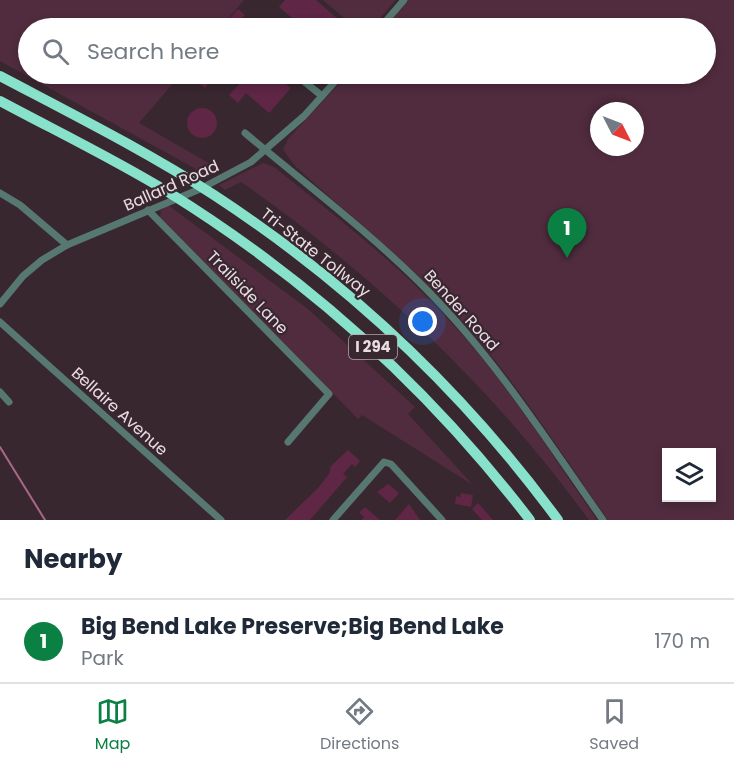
<!DOCTYPE html>
<style>
body{margin:0;font-family:Poppins,sans-serif;background:#f2f2f3;color:#1f2937}
.controls{position:absolute;right:18px;bottom:18px;display:grid;overflow:hidden;border-radius:0px;box-shadow:0 3px 9px #0003}
.controls button{width:54px;height:54px;display:grid;place-items:center;padding:0;border:0;border-bottom:2px solid #e0e1e3;background:#fff;color:#1f2937;font:30px sans-serif}
.compass{position:absolute;left:590px;top:102px;width:54px;height:54px;border-radius:50%;background:#fff;box-shadow:0 3px 9px #0003;rotate:132deg}
.you{position:absolute;left:423px;top:322px;width:21px;height:21px;margin:-15px;border:4px solid #fff;border-radius:50%;background:#1a73e8;box-shadow:0 0 0 9px #1a73e833}
.badge{display:grid;place-items:center;width:39px;height:39px;border-radius:50%;background:#0b8043;color:#fff;font-size:20px;font-weight:700}
.pin{position:absolute;translate:-50% -50px;filter:drop-shadow(0 2px 3px #0008)}
.pin::after{content:'';position:absolute;top:32px;width:21px;height:18px;background:inherit;clip-path:polygon(0 0,100% 0,50% 100%)}
.list{margin:0;padding:0;list-style:none}
h2{display:flex;justify-content:space-between;align-items:center;height:78px;margin:0;padding:0 24px;font-size:26px}
h2 small{font-size:20px;font-weight:400;color:#747a83}
.list li{display:grid;grid-template-columns:39px 1fr auto;gap:18px;align-items:center;box-sizing:border-box;height:84px;padding:0 24px;border-top:2px solid #e0e1e3}
.list b{display:block;font-size:22px;white-space:nowrap}
.list p{margin:0;font-size:20px;white-space:nowrap;color:#747a83}
.list em{font-size:20px;font-style:normal;color:#747a83}
.icon{flex:none;width:33px;height:33px;fill:none;stroke:currentColor;stroke-width:2;stroke-linecap:round;stroke-linejoin:round}
.map{position:relative;flex:none;width:734px;height:520px;overflow:hidden}
.search{position:absolute;background:#fff;box-shadow:0 3px 9px #0003;left:18px;right:18px;top:18px;height:66px;display:flex;align-items:center;gap:15px;box-sizing:border-box;padding:0 21px;border-radius:33px;color:#747a83;font-size:22px}
.sheet{height:162px;background:#fff}
nav{display:flex;justify-content:space-around;align-items:center;box-sizing:border-box;height:84px;border-top:2px solid #e0e1e3;background:#fff;font-size:16px;color:#747a83}
nav a{display:grid;justify-items:center;gap:3px}
nav .on{color:#0b8043}
.map>svg:first-child{display:block}
.green{fill:#502c3e;fill-rule:evenodd}
.lines{fill:none;stroke-linecap:round;stroke-linejoin:round}
.stream{stroke:#a76787;stroke-width:2}
.building{fill:#5f2645}
.minor{stroke:#567870;stroke-width:7}
.highway{stroke:#87e1cb;stroke-width:10}
.labels{text-anchor:middle;stroke-width:4.5;stroke-linejoin:round;paint-order:stroke}
.shield{fill:#392730;stroke:#b4a6ad;stroke-width:1.5}
.shield-label{font-size:15px;font-weight:bold;fill:#e9dde2}
.street-label{font-size:16px;fill:#e9dde2;stroke:#392730}
</style>
<div class="map">
<svg width="734" height="520" viewBox="0 0 734 520">
<rect width="100%" height="100%" fill="#392730"/>
<g class="green">
<path d="M0 0H244L220 28H28V74H181L139 123 221 170 206 178 195 171 196 169 0 61Z"/>
<path d="M323 0H396L371 28H356Z"/>
<path d="M409 0H734V520H608C559 450 512 375 454 312 405 259 349 215 296 167L283 150 288 139 348 74H706V28H385ZM599 111H635V147H599ZM666 452H712V498H666Z"/>
<path d="M263 163 274 167C334 215 396 262 448 319 505 380 550 452 597 520H589C494 389 373 274 241 182L225 190 219 185Z"/>
<path d="M168 205 308 309 415 407 408 414 473 485 362 415 358 419 160 217 161 210Z"/>
</g>
<g class="lines">
<path class="stream" d="M0 447 45 520"/>
</g>
<g class="building">
<path d="M285 0H316L339 20 332 28H304L279 7Z"/>
<path d="M238 9 245 15 233 28H221Z"/>
<path d="M187 74H217L205 88Z"/>
<path d="M248 74H272L291 88 269 113 246 93 238 103 229 95Z"/>
<circle cx="202" cy="123" r="15"/>
<path d="M348 450 360 461 355 467 352 464 343 474 347 477 310 520H285L318 488 329 474 331 466Z"/>
<path d="M388 484 399 493 390 503 377 492Z"/>
<path d="M461 493 473 495 471 507 455 504 456 496 460 497Z"/>
<path d="M478 503 493 520H482L472 509Z"/>
<path d="M409 504 420 520H395Z"/>
<path d="M365 507 380 520H362L364 517 359 513Z"/>
</g>
<g class="lines">
<g class="minor">
<path d="M380 28 404 0"/>
<path d="M295 74 322 96"/>
<path d="M245 133C307 185 372 234 428 291 496 360 548 442 603 520"/>
<path d="M0 193 20 205 67 245"/>
<path d="M148 210 329 394 288 442"/>
<path d="M0 304 23 276 42 260 67 245 200 189 251 162 304 116 342 74"/>
<path d="M0 322 221 520"/>
<path d="M0 392 9 402"/>
<path d="M333 520 384 462 391 464 442 520"/>
</g>
<g class="highway">
<path d="M0 76C72 114 146 151 214 195 347 282 464 392 558 520"/>
<path d="M0 101C56 131 114 159 168 192 308 279 430 389 530 520"/>
</g>
</g>
<g class="labels">
<rect class="shield" x="349" y="335" width="48" height="24" rx="4.5"/>
<g class="shield-label">
<text x="373" y="352">I 294</text>
</g>
<g class="street-label">
<text transform="translate(171 185) rotate(-24)" y="6">Ballard Road</text>
<text transform="translate(316 252) rotate(38)" y="6">Tri-State Tollway</text>
<text transform="translate(248 292) rotate(46)" y="6">Trailside Lane</text>
<text transform="translate(462 310) rotate(48)" y="6">Bender Road</text>
<text transform="translate(120 411) rotate(42)" y="6">Bellaire Avenue</text>
</g>
</g>
</svg>
<div class="controls">
<button><svg class="icon" aria-label="layers" viewBox="0 0 24 24"><path d="M12 4l9 5-9 5-9-5zM3 14l9 5 9-5"/></svg></button>
</div>
<svg class="compass" viewBox="-18 -18 36 36"><path d="M0-13l5 13h-10z" fill="#e53935"/><path d="M0 13l5-13h-10z" fill="#747a83"/></svg>
<div class="you"></div>
<div class="pin badge" style="left:567px;top:258px">1</div>
<div class="search"><svg class="icon" aria-label="search" viewBox="0 0 24 24"><circle cx="10" cy="10" r="6"/><path d="M15 15l6 6"/></svg>Search here</div>
</div>
<section class="sheet">
<h2>Nearby<small></small></h2>
<ul class="list">
<li><span class="badge">1</span><div><b>Big Bend Lake Preserve;Big Bend Lake</b><p>Park</p></div><em>170 m</em></li>
</ul>
</section>
<nav>
<a class="on"><svg class="icon" aria-label="map" viewBox="0 0 24 24"><path d="M3 6l6-2 6 2 6-2v14l-6 2-6-2-6 2zM9 4v14M15 6v14"/></svg>Map</a>
<a><svg class="icon" aria-label="directions" viewBox="0 0 24 24"><path d="M12 3l9 9-9 9-9-9zM9 14v-3h6M13 9l2 2-2 2"/></svg>Directions</a>
<a><svg class="icon" aria-label="saved" viewBox="0 0 24 24"><path d="M7 4h10v16l-5-4-5 4z"/></svg>Saved</a>
</nav>
